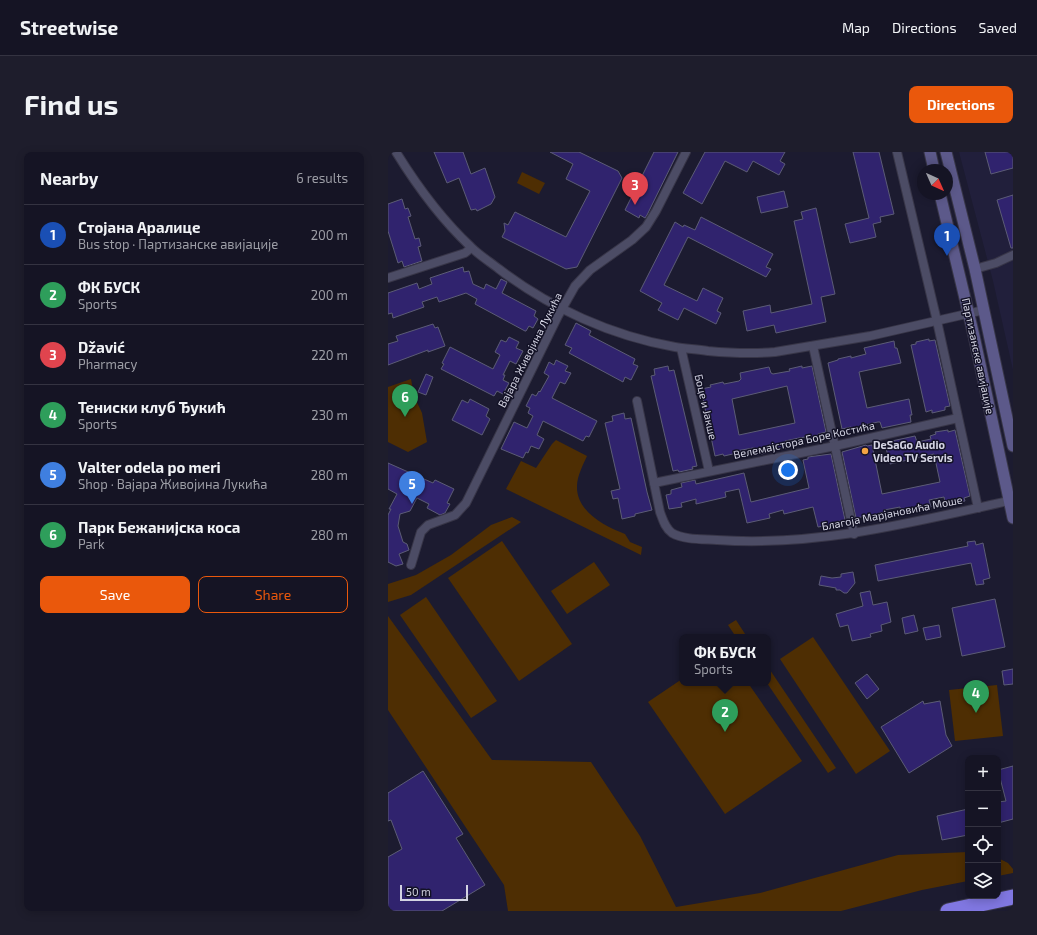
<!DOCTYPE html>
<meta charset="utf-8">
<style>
body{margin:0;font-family:"Exo 2",sans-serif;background:#1e1d2c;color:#f1f3f6}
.controls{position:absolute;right:12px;bottom:12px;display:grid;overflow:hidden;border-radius:8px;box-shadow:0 2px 10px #0003}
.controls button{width:36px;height:36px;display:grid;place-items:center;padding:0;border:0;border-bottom:1px solid #343341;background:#151424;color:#f1f3f6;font:20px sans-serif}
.compass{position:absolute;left:529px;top:12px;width:36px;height:36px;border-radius:50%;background:#151424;box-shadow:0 2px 10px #0003;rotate:135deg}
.scale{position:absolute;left:12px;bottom:10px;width:68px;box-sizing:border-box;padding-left:4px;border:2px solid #d3d3e2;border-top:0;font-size:11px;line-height:14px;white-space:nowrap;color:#d3d3e2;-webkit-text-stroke:3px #131226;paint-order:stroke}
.you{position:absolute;left:400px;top:318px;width:14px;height:14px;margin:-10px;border:3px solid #fff;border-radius:50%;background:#1a73e8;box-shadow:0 0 0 6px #1a73e833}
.badge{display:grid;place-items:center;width:26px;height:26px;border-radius:50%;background:#ea580c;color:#fff;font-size:13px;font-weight:700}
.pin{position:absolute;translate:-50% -33px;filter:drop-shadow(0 1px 2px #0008)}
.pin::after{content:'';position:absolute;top:21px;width:14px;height:12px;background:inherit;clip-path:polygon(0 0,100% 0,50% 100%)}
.popup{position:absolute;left:291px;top:482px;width:92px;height:52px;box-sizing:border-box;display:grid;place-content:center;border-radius:8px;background:#151424;filter:drop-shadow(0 1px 3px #0005);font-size:13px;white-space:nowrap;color:#9d9ea6}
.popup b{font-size:15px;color:#f1f3f6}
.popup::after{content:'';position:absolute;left:50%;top:100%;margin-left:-8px;border:8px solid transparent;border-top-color:#151424}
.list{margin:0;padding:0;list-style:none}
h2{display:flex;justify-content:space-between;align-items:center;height:52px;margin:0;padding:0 16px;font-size:17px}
h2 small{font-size:13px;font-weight:400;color:#9d9ea6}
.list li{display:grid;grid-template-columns:26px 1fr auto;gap:12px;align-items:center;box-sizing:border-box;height:60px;padding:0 16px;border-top:1px solid #343341}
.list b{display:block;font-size:15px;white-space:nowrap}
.list p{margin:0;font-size:13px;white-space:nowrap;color:#9d9ea6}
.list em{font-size:13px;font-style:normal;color:#9d9ea6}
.actions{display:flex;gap:8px;padding:12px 16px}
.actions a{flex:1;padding:9px 0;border:1px solid #ea580c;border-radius:8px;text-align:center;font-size:14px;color:#ea580c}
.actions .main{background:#ea580c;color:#fff}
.icon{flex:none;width:22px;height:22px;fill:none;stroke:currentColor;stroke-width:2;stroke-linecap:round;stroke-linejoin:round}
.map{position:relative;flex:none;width:625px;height:759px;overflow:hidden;border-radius:8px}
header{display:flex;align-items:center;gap:24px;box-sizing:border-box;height:56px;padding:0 20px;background:#151424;border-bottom:1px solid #343341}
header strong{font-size:19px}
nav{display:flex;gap:22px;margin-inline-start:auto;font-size:14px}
.intro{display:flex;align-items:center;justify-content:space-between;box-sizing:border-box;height:96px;padding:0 24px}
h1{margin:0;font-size:28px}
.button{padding:10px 18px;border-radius:8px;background:#ea580c;color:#fff;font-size:14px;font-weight:700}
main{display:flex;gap:24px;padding:0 24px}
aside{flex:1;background:#151424;border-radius:8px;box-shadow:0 2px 10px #0003}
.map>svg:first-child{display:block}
.built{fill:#211f3b}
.green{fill:#4e2e03}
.building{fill:#30236e;stroke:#5c5c76;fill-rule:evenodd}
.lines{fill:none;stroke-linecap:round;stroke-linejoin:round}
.street-casing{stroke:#383648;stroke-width:10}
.secondary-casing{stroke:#383648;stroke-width:13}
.highway-casing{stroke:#383648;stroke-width:17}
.street{stroke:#4c4c65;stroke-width:8}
.secondary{stroke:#5c598a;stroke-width:11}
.highway{stroke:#8077e1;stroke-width:15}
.poi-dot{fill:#f4a444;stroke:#131226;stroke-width:1.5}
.labels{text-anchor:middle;stroke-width:3;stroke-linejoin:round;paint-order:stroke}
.street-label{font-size:11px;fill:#d3d3e2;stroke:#131226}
.poi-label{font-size:11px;font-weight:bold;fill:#d3d3e2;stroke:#131226;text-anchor:start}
</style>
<header>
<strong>Streetwise</strong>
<nav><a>Map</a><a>Directions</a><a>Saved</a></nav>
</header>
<div class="intro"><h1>Find us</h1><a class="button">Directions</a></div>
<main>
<aside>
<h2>Nearby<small>6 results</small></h2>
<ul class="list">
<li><span class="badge" style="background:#1a4fb4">1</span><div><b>Стојана Аралице</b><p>Bus stop · Партизанске авијације</p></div><em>200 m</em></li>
<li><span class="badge" style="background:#2e9e5b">2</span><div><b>ФК БУСК</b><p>Sports</p></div><em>200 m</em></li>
<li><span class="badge" style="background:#e0444e">3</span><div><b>Džavić</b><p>Pharmacy</p></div><em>220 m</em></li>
<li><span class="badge" style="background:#2e9e5b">4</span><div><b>Тениски клуб Ђукић</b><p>Sports</p></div><em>230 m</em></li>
<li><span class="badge" style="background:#3f7fe0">5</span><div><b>Valter odela po meri</b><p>Shop · Вајара Живојина Лукића</p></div><em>280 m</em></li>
<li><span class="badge" style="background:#2e9e5b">6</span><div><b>Парк Бежанијска коса</b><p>Park</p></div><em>280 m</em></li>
</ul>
<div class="actions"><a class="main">Save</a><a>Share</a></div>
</aside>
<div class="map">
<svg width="625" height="759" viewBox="0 0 625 759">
<rect width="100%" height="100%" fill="#1c1b30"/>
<path class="built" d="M571 0H625V218L605 129Z"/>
<g class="green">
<path d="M134 20 157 31 151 42 129 31Z"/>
<path d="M23 227 26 244 34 261 39 290 20 300 0 290V235Z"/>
<path d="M168 288 199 304C195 313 189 324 189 334 188 359 216 374 237 382L242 390 254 395 253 403 118 337 133 309 148 316 164 292Z"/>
<path d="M124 365 133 370 23 443 0 450V432L28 423 63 403 103 373Z"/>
<path d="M114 389 184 492 131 529 60 426Z"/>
<path d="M206 410 222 433 179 462 163 439Z"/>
<path d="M38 445 109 549 83 566 12 463Z"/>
<path d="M0 464 104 608 203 610 252 684 288 755 372 741 510 703 580 700V729L534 738 453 759H120L116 733 0 558Z"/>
<path d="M348 468 359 485H348L340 473Z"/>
<path d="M425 485 502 599 468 622 392 507Z"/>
<path d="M380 515 448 616 440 621 379 531Z"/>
<path d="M294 527V531H360L414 609 337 662 260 550Z"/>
<path d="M609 533 615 584 567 589 561 538Z"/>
<path d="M610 706 620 711 625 717V721L610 724Z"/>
</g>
<g class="building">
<path d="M46 0H75L83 22 97 16 107 45 103 52 89 59 88 57 83 58 71 26 59 31Z"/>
<path d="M162 0H191L230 19 234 26 189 115 178 117 114 85 117 79 116 71 120 73 127 60 178 85 202 39 178 27 185 12Z"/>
<path d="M266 0H290L259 63 257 66 252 63 251 66 237 58Z"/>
<path d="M317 0H397L392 9 397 12 391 23 365 9 359 20 337 9 314 52 295 41Z"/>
<path d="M465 0H491L506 62 492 65 493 70 485 72 488 85 462 91 457 72 481 66Z"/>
<path d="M597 0H625V16L603 22Z"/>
<path d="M396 39 400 55 373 61 369 45Z"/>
<path d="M625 43V96H623L609 48Z"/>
<path d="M14 47 17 57 20 56 23 64 20 65 27 87 31 86 33 94 30 95 34 109 16 115 14 109 10 111 0 79V52Z"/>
<path d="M428 56 447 142 433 145 438 170 388 181 386 173 359 179 355 159 382 153 383 161 424 152 406 69 415 67 413 60Z"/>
<path d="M313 65 385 102 378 115 383 117 378 125 300 85 276 133 309 149 315 136 335 146 329 159 333 161 328 172 296 156 290 168 270 158 274 151 252 139 287 70 295 75 296 73 307 78Z"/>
<path d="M75 115 76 120 81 119 85 132 96 137 98 132 108 137 113 127 119 130 114 141 148 159 146 164 150 167 145 176 141 174 138 179H137L87 152 89 147 78 141 51 150 49 145 34 150 36 155 5 166 4 161 0 162V141L29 131 31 137 44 132 42 126Z"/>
<path d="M188 171 203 179 201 183 247 207 245 212 250 214 243 228 237 225 235 230 181 201 184 196 177 193Z"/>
<path d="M45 172 47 176 50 175 57 194 40 200V198L0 213V192L10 189 8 184Z"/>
<path d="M121 185 131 190 128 196 135 199 128 212 122 209 115 223H117L115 228 121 231 115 242 109 239 106 244 53 217 56 212 54 211 62 195 105 217 112 203 107 200 113 188 118 190Z"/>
<path d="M541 187V189L547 188 562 254 557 255V258L544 261V258L538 260 523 193 528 192V190Z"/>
<path d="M506 189 507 196H509L513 211 471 220 479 256 521 247 524 263H522L523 270 494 276 492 270H490L476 273V275L471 276 464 278 463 275 454 277 440 211 450 208V207L463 204V206L478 202 476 196Z"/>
<path d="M168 208 180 214 177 219 183 221 177 232 172 230 164 246 209 269 201 285 198 284 195 289 155 269 149 283 156 287 151 297 143 294 140 301 138 300 135 306 113 297 126 270 139 276 145 264 140 261 142 256 138 254 144 242 148 244 151 239 152 240 161 224 156 221 161 210 166 213Z"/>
<path d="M280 214 281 219 286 218 309 314 304 315 305 317 291 320 290 318 285 319 263 224 267 223 266 217Z"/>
<path d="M414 214V216L424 214 438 280 430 282 431 285 418 287 417 285 411 286 397 289 398 296 369 303 367 296H365L348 299 349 301 336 304 335 302 327 304 313 237 323 235 322 233 335 230 336 232 351 229 353 227 352 221 381 215 383 221 385 222 402 219 401 217ZM399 234 407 271 351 283 344 247Z"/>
<path d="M38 222 45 225 38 243 30 240Z"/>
<path d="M82 247 101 257 98 264 102 267 94 283 64 268 74 248 80 251Z"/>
<path d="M236 261 237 267 243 266 259 340 264 358 247 362V364L234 367 230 346 225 347 223 339 232 337 217 271 225 269 224 264Z"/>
<path d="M560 278V280L567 278 582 344 576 346 577 349 563 351V349L557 350 556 345 541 348 543 355 513 362 512 355 496 358 497 360 491 361 492 363 479 366 478 364 468 366 454 300 478 293 479 294 484 293 494 342 552 330 546 302 502 312 498 296H500L499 290 527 284 529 290 543 287 542 284 548 282 547 280Z"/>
<path d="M443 302 457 368 449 370V373L436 376V374L430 375 425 355 396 362 395 358 381 362 382 366 359 371 351 337 337 340 338 345 308 352V347L293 351 294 355 281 357 278 343 283 342V338L294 335 293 331 307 328 308 332 356 321 363 350 421 336 415 308 420 307V305Z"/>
<path d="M0 311 45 331 47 328 66 337 59 351 62 352 57 361 52 363 39 356 41 352 29 346 22 359 12 362 10 374 15 390 19 392 21 398 11 402 15 412 8 414 0 410V363L3 357H1L9 342 0 337Z"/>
<path d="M587 389 588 393 595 391 602 426 595 428 596 432 588 433 583 411 490 429 487 413 580 394 579 390Z"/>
<path d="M465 420 467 431 459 441H456L452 438H448V436L431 433 433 424 444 426 453 425V422Z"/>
<path d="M482 439 485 453 499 450 503 470 493 473 494 479 482 482 483 485 464 489 460 473 452 475 448 462 475 454 472 441Z"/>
<path d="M607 447 617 495 574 504 564 456Z"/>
<path d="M526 463 530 479 517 482 514 466Z"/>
<path d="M551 473 553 485 538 488 535 476Z"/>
<path d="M625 517V532L616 533 614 519Z"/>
<path d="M479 522 491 537 479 547 467 531Z"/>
<path d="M535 549 536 552 552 549 558 583 564 594 521 621 493 575Z"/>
<path d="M625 614V667L610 671V650L618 649 610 618Z"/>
<path d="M35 619 75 682 68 686 97 733 54 759H0V705L14 697 3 668 0 669V641Z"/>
<path d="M580 657V683L554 688 549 664Z"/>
</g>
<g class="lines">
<defs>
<g id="street">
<path d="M8 0C29 34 53 67 83 95 91 103 102 110 111 117 162 156 224 184 287 195 298 197 309 197 320 199 342 201 364 202 387 200L482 184 596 158"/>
<path d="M509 0 549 169 590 356"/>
<path d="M587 117 608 111 625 103"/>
<path d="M0 126 77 101 83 96"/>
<path d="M425 194 466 382"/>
<path d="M293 196 321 319"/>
<path d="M249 249 272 360C275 368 277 376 284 381 296 388 315 387 329 388 431 395 526 370 625 348"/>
<path d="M266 331 447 294 570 266"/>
<path d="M23 413 33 380 40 373 67 363 78 351 170 164 187 134 202 118 244 88 258 75 268 59 298 0"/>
</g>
<g id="secondary">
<path d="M542 0 546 18"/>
<path d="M558 0 587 117 625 294"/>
<path d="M552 42 586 184 625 366"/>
</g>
<path id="highway" d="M560 759 625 745"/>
</defs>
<use href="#street" class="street-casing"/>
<use href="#secondary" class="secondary-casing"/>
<use href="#highway" class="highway-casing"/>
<use href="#street" class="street"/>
<use href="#secondary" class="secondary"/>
<use href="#highway" class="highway"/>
</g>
<circle class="poi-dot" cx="477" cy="299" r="4"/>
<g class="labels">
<g class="street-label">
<text transform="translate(142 198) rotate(-63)" y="4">Вајара Живојина Лукића</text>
<text transform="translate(590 204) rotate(78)" y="4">Партизанске авијације</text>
<text transform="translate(318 255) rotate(77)" y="4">Боце и Јакше</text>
<text transform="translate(416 288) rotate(-12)" y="4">Велемајстора Боре Костића</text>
<text transform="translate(504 361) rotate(-11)" y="4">Благоја Марјановића Моше</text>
</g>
<g class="poi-label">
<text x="485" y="297">DeSaGo Audio<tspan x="485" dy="13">Video TV Servis</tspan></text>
</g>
</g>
</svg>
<div class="controls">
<button>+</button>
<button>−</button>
<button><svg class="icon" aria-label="locate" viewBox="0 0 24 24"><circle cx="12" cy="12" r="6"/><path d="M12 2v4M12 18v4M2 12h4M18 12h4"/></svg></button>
<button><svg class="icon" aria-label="layers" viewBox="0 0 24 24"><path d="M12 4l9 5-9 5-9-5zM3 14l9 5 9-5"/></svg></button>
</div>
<svg class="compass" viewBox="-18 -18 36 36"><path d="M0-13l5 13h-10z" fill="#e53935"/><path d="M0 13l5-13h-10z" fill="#9d9ea6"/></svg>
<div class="scale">50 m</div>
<div class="you"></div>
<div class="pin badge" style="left:559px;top:104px;background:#1a4fb4">1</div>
<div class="pin badge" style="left:337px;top:580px;background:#2e9e5b">2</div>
<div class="popup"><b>ФК БУСК</b>Sports</div>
<div class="pin badge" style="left:247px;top:53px;background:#e0444e">3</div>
<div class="pin badge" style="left:588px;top:561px;background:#2e9e5b">4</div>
<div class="pin badge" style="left:24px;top:352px;background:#3f7fe0">5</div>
<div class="pin badge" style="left:17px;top:265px;background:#2e9e5b">6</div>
</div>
</main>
